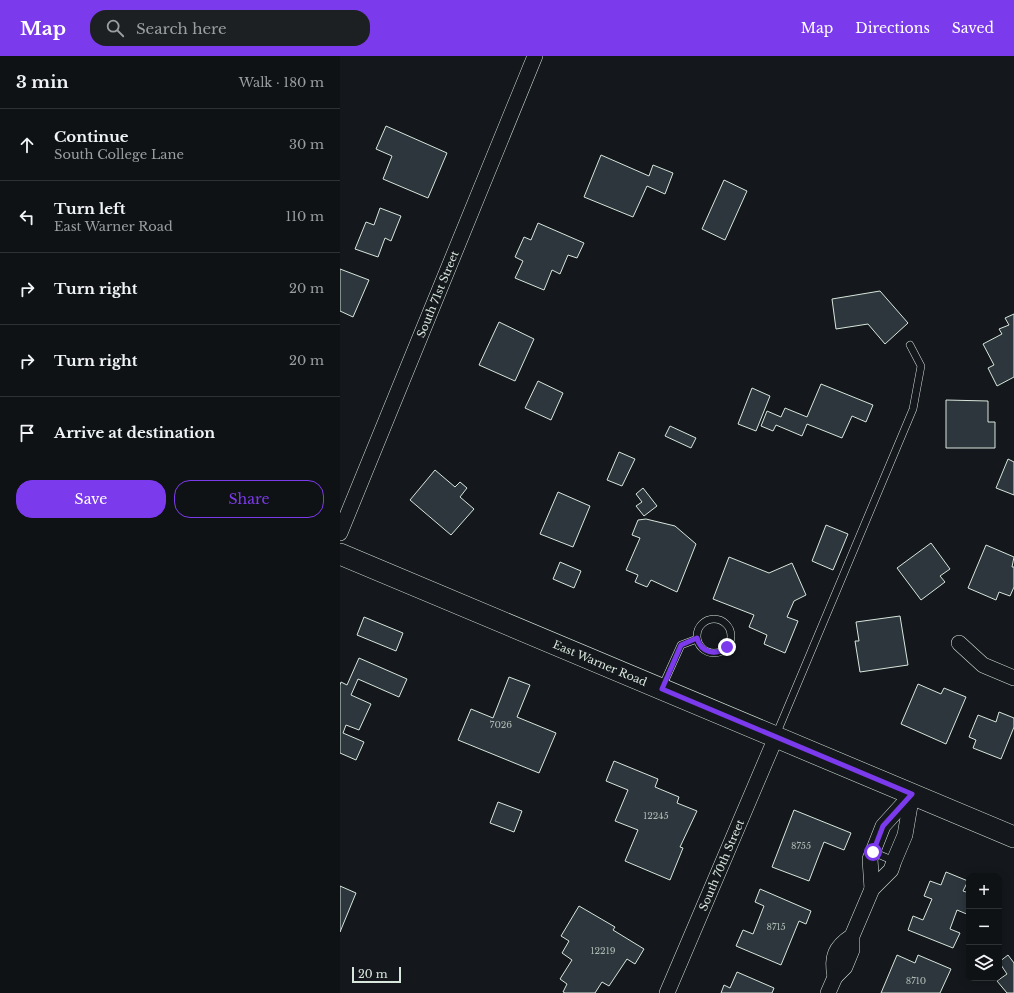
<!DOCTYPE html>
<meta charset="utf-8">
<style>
body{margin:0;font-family:"Libre Baskerville",serif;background:#1d2022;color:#f1f3f6}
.controls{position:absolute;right:12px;bottom:12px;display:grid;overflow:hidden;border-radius:8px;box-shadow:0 2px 10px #0003}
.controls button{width:36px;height:36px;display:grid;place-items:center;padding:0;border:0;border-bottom:1px solid #2f3234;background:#0f1215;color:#f1f3f6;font:20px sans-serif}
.scale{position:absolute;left:12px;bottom:10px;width:49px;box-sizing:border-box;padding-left:4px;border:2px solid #d8e6dc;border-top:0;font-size:11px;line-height:14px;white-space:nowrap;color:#d8e6dc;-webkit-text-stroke:3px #14181c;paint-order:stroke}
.stop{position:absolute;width:12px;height:12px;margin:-9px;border:3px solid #7c3aed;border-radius:50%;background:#fff}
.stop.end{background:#7c3aed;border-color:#fff;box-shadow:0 1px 4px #0008}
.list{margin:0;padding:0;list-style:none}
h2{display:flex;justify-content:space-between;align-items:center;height:52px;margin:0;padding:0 16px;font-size:17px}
h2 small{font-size:13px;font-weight:400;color:#9b9ea0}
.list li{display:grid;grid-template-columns:26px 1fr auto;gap:12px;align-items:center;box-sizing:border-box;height:72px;padding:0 16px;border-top:1px solid #2f3234}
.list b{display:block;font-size:15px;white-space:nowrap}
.list p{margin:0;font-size:13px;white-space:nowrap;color:#9b9ea0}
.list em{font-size:13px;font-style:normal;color:#9b9ea0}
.actions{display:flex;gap:8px;padding:12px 16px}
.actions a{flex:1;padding:9px 0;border:1px solid #7c3aed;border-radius:16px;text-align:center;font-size:14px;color:#7c3aed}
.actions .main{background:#7c3aed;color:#fff}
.icon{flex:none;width:22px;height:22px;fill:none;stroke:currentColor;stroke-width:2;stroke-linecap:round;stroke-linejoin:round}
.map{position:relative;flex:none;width:674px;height:937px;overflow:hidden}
header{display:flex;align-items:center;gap:24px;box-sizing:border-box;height:56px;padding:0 20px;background:#7c3aed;color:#fff}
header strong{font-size:19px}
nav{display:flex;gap:22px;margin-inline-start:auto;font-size:14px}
.search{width:280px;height:36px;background:#1d2022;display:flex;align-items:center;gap:10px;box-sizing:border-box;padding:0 14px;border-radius:16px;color:#9b9ea0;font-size:15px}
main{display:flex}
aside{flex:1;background:#0f1215}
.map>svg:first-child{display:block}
.building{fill:#2c363c;stroke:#d8e6dc}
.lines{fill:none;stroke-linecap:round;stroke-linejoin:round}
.lane-casing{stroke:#d8e6dc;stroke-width:8}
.street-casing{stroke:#d8e6dc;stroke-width:16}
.secondary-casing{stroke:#d8e6dc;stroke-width:22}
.lane{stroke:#14181c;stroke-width:7}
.street{stroke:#14181c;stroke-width:15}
.secondary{stroke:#14181c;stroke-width:21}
.route{stroke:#7c3aed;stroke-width:5}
.labels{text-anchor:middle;stroke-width:3;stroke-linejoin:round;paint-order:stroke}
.number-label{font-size:9px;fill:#adbab4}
.street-label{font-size:11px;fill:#d8e6dc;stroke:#14181c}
</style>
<header>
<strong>Map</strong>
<div class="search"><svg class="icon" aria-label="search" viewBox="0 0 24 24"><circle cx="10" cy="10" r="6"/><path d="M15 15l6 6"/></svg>Search here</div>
<nav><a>Map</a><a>Directions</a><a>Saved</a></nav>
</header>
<main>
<aside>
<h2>3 min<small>Walk · 180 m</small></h2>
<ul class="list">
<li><svg class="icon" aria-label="ahead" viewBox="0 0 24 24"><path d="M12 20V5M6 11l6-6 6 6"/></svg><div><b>Continue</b><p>South College Lane</p></div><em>30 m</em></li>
<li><svg class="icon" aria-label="left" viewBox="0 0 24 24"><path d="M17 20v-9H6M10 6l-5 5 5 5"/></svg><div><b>Turn left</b><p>East Warner Road</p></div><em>110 m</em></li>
<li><svg class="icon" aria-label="right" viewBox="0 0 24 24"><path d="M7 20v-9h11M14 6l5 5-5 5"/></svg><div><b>Turn right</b></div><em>20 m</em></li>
<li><svg class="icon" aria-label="right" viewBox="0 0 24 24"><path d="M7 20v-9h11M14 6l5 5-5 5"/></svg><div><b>Turn right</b></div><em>20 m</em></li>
<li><svg class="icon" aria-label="arrive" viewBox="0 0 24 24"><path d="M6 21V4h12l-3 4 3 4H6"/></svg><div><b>Arrive at destination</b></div></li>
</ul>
<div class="actions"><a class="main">Save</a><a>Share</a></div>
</aside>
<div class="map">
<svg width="674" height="937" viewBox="0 0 674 937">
<rect width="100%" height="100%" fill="#14181c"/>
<g class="building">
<path d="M46 70 107 97 88 142 43 123 52 100 36 93Z"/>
<path d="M261 99 309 120 313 109 333 117 325 138 307 130 293 161 244 141Z"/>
<path d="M384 124 407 135 385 184 362 173Z"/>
<path d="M40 152 61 160 51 185 45 182 38 201 15 193 26 166 34 169Z"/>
<path d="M198 167 244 187 237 202 228 199 220 218 212 214 204 234 175 222 183 205 175 201 184 181 191 184Z"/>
<path d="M0 213 29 224 13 261 0 255Z"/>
<path d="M540 235 568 267 545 288 528 268 496 273 492 243Z"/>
<path d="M674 258V321L657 330 648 312 654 309 643 288 662 278 659 273 669 269 665 262Z"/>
<path d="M159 266 194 283 175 325 139 309Z"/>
<path d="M198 325 223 337 211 364 185 352Z"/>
<path d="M481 328 533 349 526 366 512 360 502 382 467 368 462 380 436 369 433 375 421 370 427 355 441 361 445 352 467 361Z"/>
<path d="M412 332 430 340 416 375 398 368Z"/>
<path d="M606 344 648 345V366H655V392H606Z"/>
<path d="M330 370 356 382 351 392 325 380Z"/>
<path d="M279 396 295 403 282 430 267 424Z"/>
<path d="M668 403 674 406V439L656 432Z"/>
<path d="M95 414 115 431 120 426 127 432 120 441 134 453 111 479 70 444Z"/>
<path d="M303 432 317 450 304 460 296 450 302 446 296 438Z"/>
<path d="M218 436 250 450 233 491 200 478Z"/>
<path d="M306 463 335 470 356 488 337 536 311 524 307 531 295 526 298 519 286 514 300 482 292 479 298 464Z"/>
<path d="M486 469 508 478 493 514 472 505Z"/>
<path d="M591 487 610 513 600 520 605 526 581 544 557 512Z"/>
<path d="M646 489 674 501 672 511H674V531L670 540 659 536 656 544 628 532Z"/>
<path d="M389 501 429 517 452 507 466 539 454 545 447 561 458 565 445 597 424 588 427 579 409 571 414 559 373 543Z"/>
<path d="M220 506 241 515 234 532 213 523Z"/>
<path d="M560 560 568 609 520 616 515 585H519L516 566Z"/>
<path d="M24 561 63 577 56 595 17 579Z"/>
<path d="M19 602 67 623 59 641 18 623 11 639 31 648 19 674 6 669 3 677 24 686 16 704 0 697V629L1 626 7 629Z"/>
<path d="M169 621 190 629 177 661 216 677 199 717 118 684 131 653 153 662Z"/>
<path d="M578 628 601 638 604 632 626 641 606 688 561 668Z"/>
<path d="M659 656 674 662V671L661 703 633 692 636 684 629 681 638 659 656 666Z"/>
<path d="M274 705 318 723 315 731 339 741 337 747 357 755 340 791 343 792 330 824 285 805 298 774 275 765 288 734 266 725Z"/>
<path d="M158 746 182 755 174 776 150 767Z"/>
<path d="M454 754 511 777 504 794 484 786 469 825 432 811Z"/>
<path d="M606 816 628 825 623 835 629 837V859L617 854 610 873 620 877 613 892 568 874 573 860 583 864 592 843 584 840 590 825 601 829Z"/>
<path d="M0 830 16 837 0 876Z"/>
<path d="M420 833 471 855 466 868 459 865 441 909 396 890 403 874 413 878 424 850 415 846Z"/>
<path d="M239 850 275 871 273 874 304 893 295 908 287 903 269 930 262 926 255 937H225L223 936 227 928 220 923 232 904 222 897 229 885 221 880Z"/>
<path d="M557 899 575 907 578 899 611 913 600 937H541Z"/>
<path d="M668 899 674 907V937H667L657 925 667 918 659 906Z"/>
<path d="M397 916 434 932 432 937H381L384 929 390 932Z"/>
</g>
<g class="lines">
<defs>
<g id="lane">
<circle cx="374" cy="580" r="17"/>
<path d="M322 631 341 589 357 583"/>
<path d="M436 679 573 353 581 310 570 289"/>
<path d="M533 796 554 805"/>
</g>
<g id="street">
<path id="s1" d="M0 477 195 0"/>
<path d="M619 587 643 609 674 622"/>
<path d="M532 833 530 803 543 770 572 738"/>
<path d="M512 880C495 891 491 901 495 921L505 911 512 894V880L532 833 551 814 554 805 565 779 572 738"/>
<path id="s2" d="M327 937 436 681"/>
<path d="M488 937 495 921"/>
</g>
<g id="secondary">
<path id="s3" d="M0 498 674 781"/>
</g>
</defs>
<use href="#lane" class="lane-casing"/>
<use href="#street" class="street-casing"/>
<use href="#secondary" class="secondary-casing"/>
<use href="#lane" class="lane"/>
<use href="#street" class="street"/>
<use href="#secondary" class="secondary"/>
</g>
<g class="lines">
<path class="route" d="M387 591C376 600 361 597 357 582L341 589 322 633 572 738 543 770 533 796"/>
</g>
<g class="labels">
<g class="number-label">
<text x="161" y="672">7026</text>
<text x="316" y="763">12245</text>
<text x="461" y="793">8755</text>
<text x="436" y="874">8715</text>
<text x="263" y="898">12219</text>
<text x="576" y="928">8710</text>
</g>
<g class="street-label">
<text dy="4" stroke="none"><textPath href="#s1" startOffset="258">South 71st Street</textPath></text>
<text dy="4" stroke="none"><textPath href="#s3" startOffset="282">East Warner Road</textPath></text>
<text dy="4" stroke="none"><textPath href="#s2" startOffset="139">South 70th Street</textPath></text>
</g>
</g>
</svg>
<div class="controls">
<button>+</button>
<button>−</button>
<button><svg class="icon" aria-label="layers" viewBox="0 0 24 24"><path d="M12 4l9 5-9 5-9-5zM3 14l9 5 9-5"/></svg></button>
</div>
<div class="scale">20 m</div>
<div class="stop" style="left:533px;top:796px"></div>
<div class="stop end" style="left:387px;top:591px"></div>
</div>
</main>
